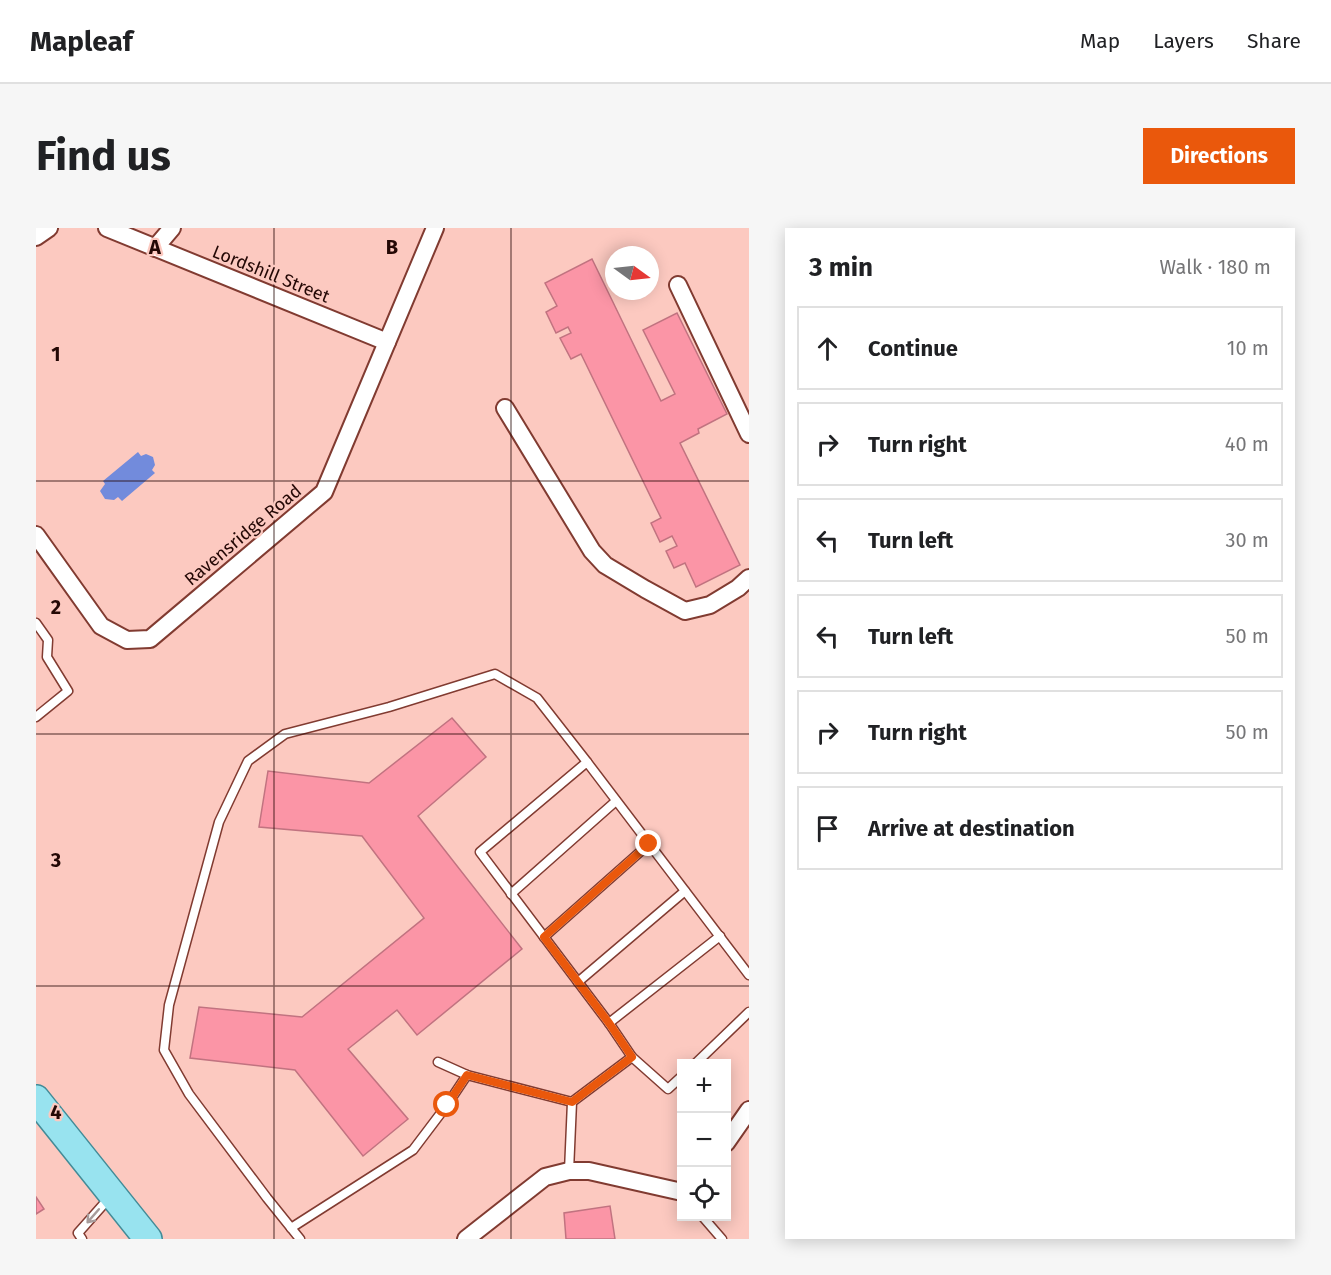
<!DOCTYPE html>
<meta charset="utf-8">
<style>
body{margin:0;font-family:"Fira Sans",sans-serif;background:#f6f6f6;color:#202124}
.controls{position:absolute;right:18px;bottom:18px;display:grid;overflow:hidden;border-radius:0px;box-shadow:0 3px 15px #0003}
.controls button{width:54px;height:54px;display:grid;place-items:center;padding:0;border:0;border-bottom:2px solid #e0e0e0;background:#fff;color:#202124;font:30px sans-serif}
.compass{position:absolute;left:569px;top:18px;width:54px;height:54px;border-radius:50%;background:#fff;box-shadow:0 3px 15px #0003;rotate:105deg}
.stop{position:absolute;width:18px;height:18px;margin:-14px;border:4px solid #ea580c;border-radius:50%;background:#fff}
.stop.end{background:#ea580c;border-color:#fff;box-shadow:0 2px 6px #0008}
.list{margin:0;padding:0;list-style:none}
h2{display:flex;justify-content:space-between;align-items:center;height:78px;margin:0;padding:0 24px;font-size:26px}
h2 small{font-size:20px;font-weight:400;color:#757577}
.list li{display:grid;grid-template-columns:39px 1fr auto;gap:18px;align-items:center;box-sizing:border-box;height:84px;margin:0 12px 12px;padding:0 12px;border:2px solid #e0e0e0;border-radius:0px}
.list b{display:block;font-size:22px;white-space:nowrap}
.list em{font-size:20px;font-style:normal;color:#757577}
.icon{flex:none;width:33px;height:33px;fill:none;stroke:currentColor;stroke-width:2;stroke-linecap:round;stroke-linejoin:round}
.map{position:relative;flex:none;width:713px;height:1011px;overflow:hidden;border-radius:0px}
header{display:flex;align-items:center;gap:36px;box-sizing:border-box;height:84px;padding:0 30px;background:#fff;border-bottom:2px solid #e0e0e0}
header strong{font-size:28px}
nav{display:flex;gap:33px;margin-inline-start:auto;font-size:21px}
.intro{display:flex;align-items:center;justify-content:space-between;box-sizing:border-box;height:144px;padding:0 36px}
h1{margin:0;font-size:42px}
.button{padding:15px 27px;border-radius:0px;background:#ea580c;color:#fff;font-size:21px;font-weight:700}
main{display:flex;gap:36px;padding:0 36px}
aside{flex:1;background:#fff;border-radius:0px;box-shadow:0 3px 15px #0003}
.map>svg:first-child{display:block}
.water{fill:#728bdc}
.building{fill:#fb95a6;stroke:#c17380;stroke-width:1.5}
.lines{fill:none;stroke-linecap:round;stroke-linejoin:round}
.service-casing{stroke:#813b31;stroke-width:11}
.minor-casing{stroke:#813b31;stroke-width:20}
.primary-casing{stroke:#438b97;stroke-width:30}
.service{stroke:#fff;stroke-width:8}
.minor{stroke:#fff;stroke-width:16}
.primary{stroke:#98e3ef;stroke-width:27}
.oneway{stroke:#a79c9b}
.route{stroke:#ea580c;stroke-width:8}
.grid{fill:none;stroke:#240805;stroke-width:1.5;stroke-opacity:0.55}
.labels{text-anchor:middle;stroke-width:4.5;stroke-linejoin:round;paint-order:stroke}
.street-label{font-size:18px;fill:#240805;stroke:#fcc9c0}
.grid-label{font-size:20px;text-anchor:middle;font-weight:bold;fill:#240805;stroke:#fcc9c0;stroke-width:4.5;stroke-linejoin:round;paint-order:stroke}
</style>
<header>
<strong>Mapleaf</strong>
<nav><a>Map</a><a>Layers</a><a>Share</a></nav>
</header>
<div class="intro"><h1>Find us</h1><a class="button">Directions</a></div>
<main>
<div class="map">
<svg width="713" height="1011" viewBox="0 0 713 1011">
<rect width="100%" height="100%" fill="#fcc9c0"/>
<path class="water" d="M102 224 105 228 110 226 117 229 119 237 116 242 119 245 86 273 82 269 78 272 69 271 64 263 69 256 67 253Z"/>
<g class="building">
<path d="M556 31 625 173 639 166 607 102 641 85 691 186 662 201 663 205 644 215 704 337 660 359 649 335 638 340 630 323 641 318 636 308 624 314 615 295 625 290 545 126 535 131 524 110 535 105 532 99 520 105 510 84 521 78 509 55Z"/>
<path d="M416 490 450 529 382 588 486 721 381 807 361 782 312 821 372 891 327 928 259 842 154 830 163 779 266 789 388 690 326 608 223 599 232 543 333 555Z"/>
<path d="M0 969 8 981 0 986Z"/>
<path d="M574 978 579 1011H530L528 985Z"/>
</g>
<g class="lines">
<defs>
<g id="service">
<path d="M0 395 12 412 11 429 32 463 0 489"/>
<path d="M475 666 580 573"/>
<path d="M508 709 613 616"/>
<path d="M542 754 649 663"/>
<path d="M573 795 684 708"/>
<path d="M402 834 431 847 536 874"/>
<path d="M659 836 713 784"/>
<path d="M646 848 632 861 596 829 573 795 444 624 551 534 713 747"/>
<path d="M533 943 536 874 596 829"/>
<path d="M666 988 686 1011"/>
<path d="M255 1000 377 922 411 877 431 847"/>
<path d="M46 1011 42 1005 74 969"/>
<path d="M264 1011 231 970 153 866 128 822 133 777 183 594 212 533 249 506 353 479 459 446 501 470 551 534"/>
</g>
<g id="minor">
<path d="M71 0 351 114"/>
<path d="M0 9 13 0"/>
<path d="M119 20 136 0"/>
<path d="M642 57 713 206"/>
<path d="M469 180 556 323 569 337 609 361 649 383 674 377 702 360 713 350"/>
<path d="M0 307 65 398 91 412 114 411 288 264 399 0"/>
<path d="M690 915 713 882"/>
<path d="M430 1011 509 949 533 943H553L646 964"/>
</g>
<path id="primary" d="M0 871 112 1011"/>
</defs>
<use href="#service" class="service-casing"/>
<use href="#minor" class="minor-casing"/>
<use href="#primary" class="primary-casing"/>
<use href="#service" class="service"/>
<use href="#minor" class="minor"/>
<use href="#primary" class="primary"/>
</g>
<defs><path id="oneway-shaft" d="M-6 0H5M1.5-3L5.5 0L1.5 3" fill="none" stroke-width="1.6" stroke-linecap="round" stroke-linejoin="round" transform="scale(1.5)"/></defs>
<use class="oneway" href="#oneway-shaft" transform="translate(57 988) rotate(131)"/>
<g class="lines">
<path class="route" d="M411 877 431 847 536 874 596 829 573 795 508 709 613 616"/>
</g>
<path class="grid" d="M238 0V1011M475 0V1011M0 253H713M0 506H713M0 758H713"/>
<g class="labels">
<g class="street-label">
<text transform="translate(235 46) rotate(22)" y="6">Lordshill Street</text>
<text transform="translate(207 307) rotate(-40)" y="6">Ravensridge Road</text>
</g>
</g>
<g class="grid-label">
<text x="119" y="26">A</text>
<text x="356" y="26">B</text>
<text x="20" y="133">1</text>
<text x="20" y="386">2</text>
<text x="20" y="639">3</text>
<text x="20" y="891">4</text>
</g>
</svg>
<div class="controls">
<button>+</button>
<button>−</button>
<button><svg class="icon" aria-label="locate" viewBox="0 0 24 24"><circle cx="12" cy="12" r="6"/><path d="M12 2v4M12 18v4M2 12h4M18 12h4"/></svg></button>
</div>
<svg class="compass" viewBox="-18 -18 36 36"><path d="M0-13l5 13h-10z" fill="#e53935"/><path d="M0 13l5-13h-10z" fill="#757577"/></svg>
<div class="stop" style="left:411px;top:877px"></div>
<div class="stop end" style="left:613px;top:616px"></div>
</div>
<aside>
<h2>3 min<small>Walk · 180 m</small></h2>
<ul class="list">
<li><svg class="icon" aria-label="ahead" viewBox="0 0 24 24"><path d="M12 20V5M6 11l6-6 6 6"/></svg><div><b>Continue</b></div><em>10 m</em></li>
<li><svg class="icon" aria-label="right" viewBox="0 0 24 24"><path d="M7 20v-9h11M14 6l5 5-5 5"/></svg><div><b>Turn right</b></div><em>40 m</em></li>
<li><svg class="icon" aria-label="left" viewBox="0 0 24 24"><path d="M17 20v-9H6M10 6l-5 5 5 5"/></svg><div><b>Turn left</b></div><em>30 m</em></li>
<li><svg class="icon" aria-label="left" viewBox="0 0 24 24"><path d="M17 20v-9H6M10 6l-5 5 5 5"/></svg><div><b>Turn left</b></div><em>50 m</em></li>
<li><svg class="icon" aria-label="right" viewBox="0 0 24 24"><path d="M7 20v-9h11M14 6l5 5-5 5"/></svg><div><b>Turn right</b></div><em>50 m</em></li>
<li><svg class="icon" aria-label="arrive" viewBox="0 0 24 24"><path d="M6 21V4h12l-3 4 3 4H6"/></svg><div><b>Arrive at destination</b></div></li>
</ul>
</aside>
</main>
